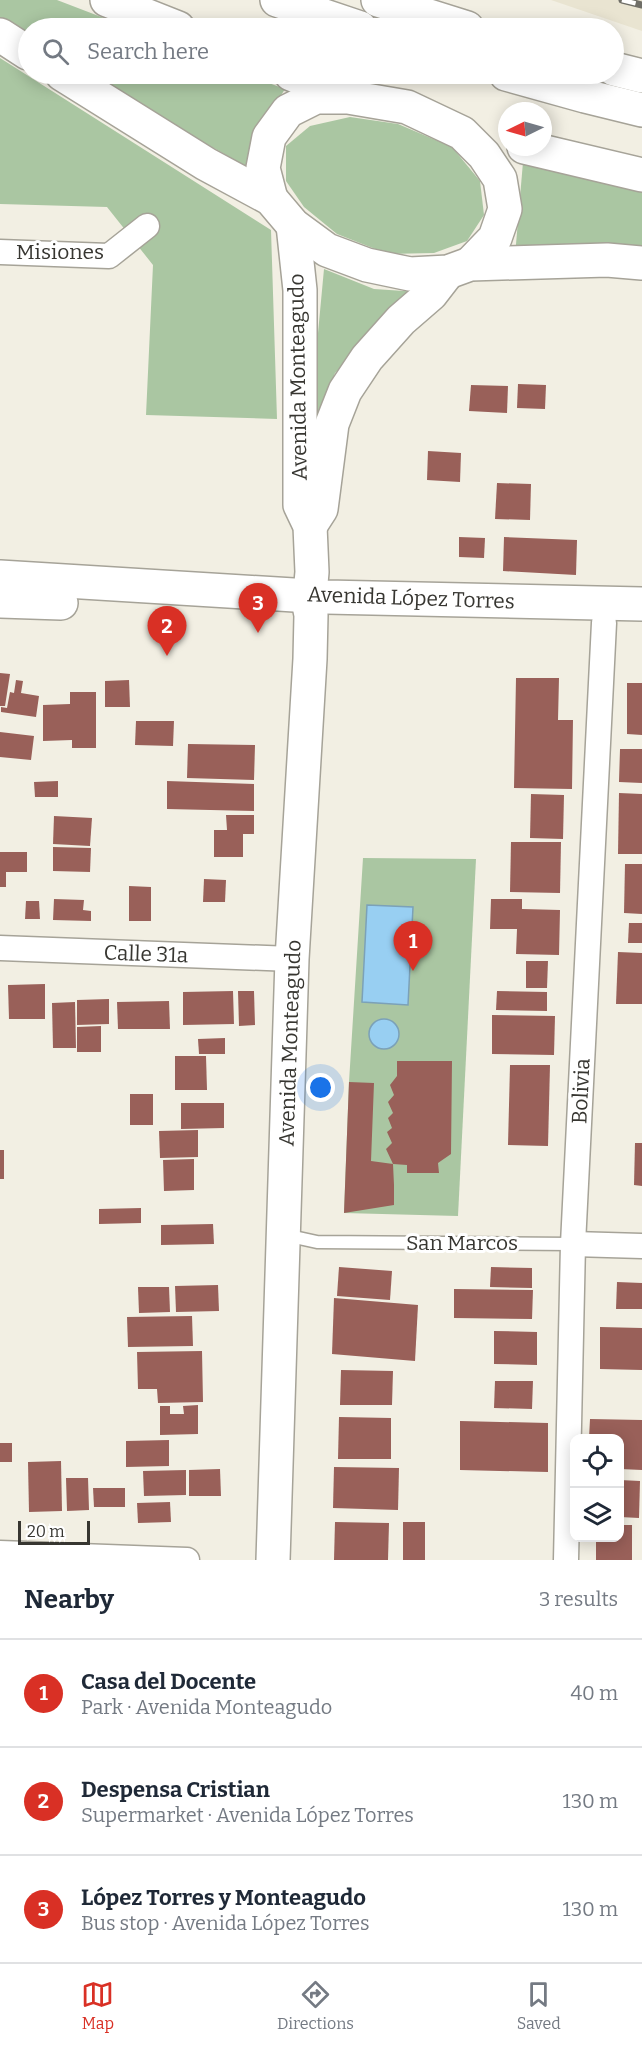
<!DOCTYPE html>
<meta charset="utf-8">
<style>
body{margin:0;font-family:Bitter,serif;background:#f2f2f3;color:#1f2937}
.controls{position:absolute;right:18px;bottom:18px;display:grid;overflow:hidden;border-radius:12px;box-shadow:0 3px 15px #0003}
.controls button{width:54px;height:54px;display:grid;place-items:center;padding:0;border:0;border-bottom:2px solid #e0e1e3;background:#fff;color:#1f2937;font:30px sans-serif}
.compass{position:absolute;left:498px;top:102px;width:54px;height:54px;border-radius:50%;background:#fff;box-shadow:0 3px 15px #0003;rotate:265deg}
.scale{position:absolute;left:18px;bottom:15px;width:72px;box-sizing:border-box;padding-left:6px;border:3px solid #373631;border-top:0;font-size:16px;line-height:21px;white-space:nowrap;color:#373631;-webkit-text-stroke:4px #fff;paint-order:stroke}
.you{position:absolute;left:321px;top:1088px;width:21px;height:21px;margin:-15px;border:4px solid #fff;border-radius:50%;background:#1a73e8;box-shadow:0 0 0 9px #1a73e833}
.badge{display:grid;place-items:center;width:39px;height:39px;border-radius:50%;background:#d93025;color:#fff;font-size:20px;font-weight:700}
.pin{position:absolute;translate:-50% -50px;filter:drop-shadow(0 2px 3px #0008)}
.pin::after{content:'';position:absolute;top:32px;width:21px;height:18px;background:inherit;clip-path:polygon(0 0,100% 0,50% 100%)}
.list{margin:0;padding:0;list-style:none}
h2{display:flex;justify-content:space-between;align-items:center;height:78px;margin:0;padding:0 24px;font-size:26px}
h2 small{font-size:20px;font-weight:400;color:#747a83}
.list li{display:grid;grid-template-columns:39px 1fr auto;gap:18px;align-items:center;box-sizing:border-box;height:108px;padding:0 24px;border-top:2px solid #e0e1e3}
.list b{display:block;font-size:22px;white-space:nowrap}
.list p{margin:0;font-size:20px;white-space:nowrap;color:#747a83}
.list em{font-size:20px;font-style:normal;color:#747a83}
.icon{flex:none;width:33px;height:33px;fill:none;stroke:currentColor;stroke-width:2;stroke-linecap:round;stroke-linejoin:round}
.map{position:relative;flex:none;width:642px;height:1560px;overflow:hidden}
.search{position:absolute;background:#fff;box-shadow:0 3px 15px #0003;left:18px;right:18px;top:18px;height:66px;display:flex;align-items:center;gap:15px;box-sizing:border-box;padding:0 21px;border-radius:33px;color:#747a83;font-size:22px}
.sheet{height:402px;background:#fff}
nav{display:flex;justify-content:space-around;align-items:center;box-sizing:border-box;height:84px;border-top:2px solid #e0e1e3;background:#fff;font-size:16px;color:#747a83}
nav a{display:grid;justify-items:center;gap:3px}
nav .on{color:#d93025}
.map>svg:first-child{display:block}
.built{fill:#e9e4d1}
.green{fill:#aac6a2}
.water{fill:#98cff2;stroke:#7ba1b8;stroke-width:1.5}
.building{fill:#996059}
.lines{fill:none;stroke-linecap:round;stroke-linejoin:round}
.lane-casing{stroke:#a6a398;stroke-width:15}
.street-casing{stroke:#a6a398;stroke-width:27}
.secondary-casing{stroke:#a6a398;stroke-width:36}
.highway-casing{stroke:#a6a398;stroke-width:36}
.lane{stroke:#fff;stroke-width:12}
.street{stroke:#fff;stroke-width:24}
.secondary{stroke:#fff;stroke-width:33}
.highway{stroke:#fff;stroke-width:33}
.rail-casing{stroke:#6f6e67;stroke-width:7}
.rail{stroke:#fff;stroke-width:4.5;stroke-dasharray:14;stroke-linecap:butt}
.labels{text-anchor:middle;stroke-width:6;stroke-linejoin:round;paint-order:stroke}
.street-label{font-size:21px;fill:#373631;stroke:#fff}
</style>
<div class="map">
<svg width="642" height="1560" viewBox="0 0 642 1560">
<rect width="100%" height="100%" fill="#f2efe3"/>
<path class="built" d="M551 0H642V31Z"/>
<g class="green">
<path d="M0 0H57L130 28H28V40L0 23Z"/>
<path d="M0 58 271 230 277 419 146 415 153 265 107 207 0 204Z"/>
<path d="M83 74H245L285 89 273 108 249 168Z"/>
<path d="M350 117 398 124 452 147 480 181 484 215 467 241 434 253 388 254 337 234 304 207 286 181V146L310 126Z"/>
<path d="M523 162 642 189V254L515 256Z"/>
<path d="M324 269 374 289 419 292 335 373 321 412 315 456V365Z"/>
<path d="M363 858 476 859 458 1216 344 1213 349 1082Z"/>
</g>
<g class="water">
<path d="M367 905 413 907 408 1005 362 1002Z"/>
<circle cx="384" cy="1034" r="15"/>
</g>
<g class="building">
<path d="M518 384 546 385 545 409 517 408Z"/>
<path d="M471 385 508 386 507 413 469 411Z"/>
<path d="M428 451 461 453 460 482 427 480Z"/>
<path d="M497 483 531 484 530 520 495 519Z"/>
<path d="M459 537 485 538 484 558 459 557Z"/>
<path d="M504 537 577 540 576 575 503 571Z"/>
<path d="M0 673 10 674 5 706H0Z"/>
<path d="M516 678H559L558 720H573L572 789 514 788Z"/>
<path d="M16 680 23 681 21 693 39 696 36 717 1 712V707L7 708 10 692 14 693Z"/>
<path d="M129 680 130 707H105V681Z"/>
<path d="M627 683H642V735L627 734Z"/>
<path d="M70 692H96V748H72V740L43 741V705L70 704Z"/>
<path d="M136 721H174L173 746 135 745Z"/>
<path d="M0 732 34 736 31 760 0 757Z"/>
<path d="M188 744 255 745 254 780 187 778Z"/>
<path d="M620 749H642V783L619 782Z"/>
<path d="M58 781V797H35L34 782Z"/>
<path d="M167 781 254 784V811L167 809Z"/>
<path d="M619 793 642 794V854H618Z"/>
<path d="M531 794 564 795 563 839 530 838Z"/>
<path d="M226 815H254V834H243V857H214V830H227Z"/>
<path d="M54 816 92 818 90 846 53 844Z"/>
<path d="M511 842H561L560 893 510 892Z"/>
<path d="M53 847 91 848 90 872 53 871Z"/>
<path d="M0 852H27V872H6V887H0Z"/>
<path d="M625 864H642V914L624 913Z"/>
<path d="M204 879 226 880 225 902H203Z"/>
<path d="M129 886 151 887V921H129Z"/>
<path d="M54 899 84 900 83 910 91 911V921L53 920Z"/>
<path d="M491 899H522V909L560 910 559 955 516 954 517 929H490Z"/>
<path d="M26 901H39L40 919H25Z"/>
<path d="M629 923H642V943H628Z"/>
<path d="M618 952 642 953V1004H616Z"/>
<path d="M526 961H548L547 988H526Z"/>
<path d="M45 984V1019H9L8 985Z"/>
<path d="M233 991 234 1024 183 1025V992Z"/>
<path d="M238 991H254L255 1025 239 1026Z"/>
<path d="M497 991 547 992V1011L496 1010Z"/>
<path d="M109 999V1024L77 1025V1000Z"/>
<path d="M169 1001 170 1029H118L117 1002Z"/>
<path d="M75 1002 76 1048H53L52 1003Z"/>
<path d="M492 1015 555 1016 554 1055 492 1054Z"/>
<path d="M101 1026V1052H77V1027Z"/>
<path d="M225 1038V1054H199L198 1039Z"/>
<path d="M175 1056H206L207 1090H175Z"/>
<path d="M397 1061H452L451 1154 438 1163 439 1173H407V1165L393 1164 386 1149 392 1143 387 1132 392 1128 388 1118 393 1113 388 1102 394 1095 390 1085 397 1076Z"/>
<path d="M510 1065H550L548 1146 508 1145Z"/>
<path d="M349 1082 374 1083 371 1161 393 1164 394 1185V1205L344 1213Z"/>
<rect x="130" y="1094" width="23" height="31"/>
<path d="M181 1103H224V1128L181 1129Z"/>
<path d="M198 1130V1157L160 1158 159 1131Z"/>
<path d="M635 1143H642V1186L634 1185Z"/>
<rect x="0" y="1150" width="4" height="29"/>
<path d="M194 1159V1190L164 1191 163 1160Z"/>
<path d="M141 1208V1223L99 1224V1209Z"/>
<path d="M213 1224 214 1244 161 1245V1225Z"/>
<path d="M339 1267 392 1271 390 1300 337 1296Z"/>
<path d="M491 1267 532 1268V1288L490 1287Z"/>
<path d="M617 1282 642 1283V1309H616Z"/>
<path d="M218 1285 219 1311 176 1312 175 1286Z"/>
<path d="M138 1287H169L170 1312 139 1313Z"/>
<path d="M454 1289 533 1290 532 1319 454 1318Z"/>
<path d="M334 1298 418 1305 415 1361 332 1354Z"/>
<path d="M192 1316 193 1346 128 1347 127 1317Z"/>
<path d="M600 1327 642 1328V1370L600 1369Z"/>
<path d="M494 1331 537 1332V1365L494 1364Z"/>
<path d="M202 1351 203 1402 158 1403 157 1389H138L137 1352Z"/>
<path d="M341 1370 393 1371 392 1405H340Z"/>
<path d="M495 1381H533L532 1409 494 1408Z"/>
<path d="M198 1405V1434L160 1435V1406H170V1414H184L183 1406Z"/>
<path d="M339 1417 391 1418V1459H338Z"/>
<path d="M590 1419 642 1420V1470L620 1469V1438H589Z"/>
<path d="M460 1421 548 1423V1472L460 1470Z"/>
<path d="M169 1440V1466L126 1467V1441Z"/>
<rect x="0" y="1443" width="12" height="19"/>
<path d="M61 1461 62 1511 29 1512 28 1462Z"/>
<path d="M334 1467 399 1468 398 1510 333 1508Z"/>
<path d="M220 1469 221 1496H189V1470Z"/>
<path d="M186 1470V1495L144 1496 143 1471Z"/>
<path d="M66 1478H88L89 1510 67 1511Z"/>
<path d="M620 1480 640 1481 639 1518 620 1517Z"/>
<path d="M93 1488H125V1507H94Z"/>
<path d="M170 1502 171 1522 138 1523 137 1503Z"/>
<path d="M335 1522 389 1523 388 1560H334Z"/>
<rect x="403" y="1522" width="22" height="38"/>
<path d="M620 1525H632V1560H596V1538H620Z"/>
</g>
<g class="lines">
<defs>
<path id="lane" d="M285 1235 317 1242 573 1244"/>
<g id="street">
<path d="M0 252 109 256 147 226"/>
<path d="M0 948 292 959"/>
<path d="M573 1244 642 1246"/>
<path d="M0 1553 187 1560"/>
<path d="M566 1560 573 1244 604 623"/>
</g>
<g id="secondary">
<path d="M107 0 178 28"/>
<path d="M0 35 28 53"/>
<path d="M62 74 206 164 271 199 293 225 327 250 367 265 410 274 448 272 470 264 607 260 642 263"/>
<path d="M291 74 343 95"/>
<path d="M524 147 642 175"/>
<path d="M271 199 263 168 269 137 288 111 316 97H348L407 107 462 133 484 155 500 179 505 209 495 238 470 264"/>
<path d="M310 526 321 509 332 424 345 391 367 358 401 320 431 294 448 272"/>
<path d="M0 577 326 597 642 604"/>
<path d="M0 601 61 603"/>
<path d="M273 1560 292 959 310 659 311 615 309 605 312 572 310 526 300 505V290L293 225"/>
</g>
<g id="highway">
<path d="M277 0 360 28"/>
<path d="M378 0 467 28"/>
<path d="M614 69 642 76"/>
<path d="M506 74 585 96 642 110"/>
</g>
</defs>
<use href="#lane" class="lane-casing"/>
<use href="#street" class="street-casing"/>
<use href="#secondary" class="secondary-casing"/>
<use href="#highway" class="highway-casing"/>
<use href="#lane" class="lane"/>
<use href="#street" class="street"/>
<use href="#secondary" class="secondary"/>
<use href="#highway" class="highway"/>
<defs>
<path id="rail" d="M622 0 642 5"/>
</defs>
<use href="#rail" class="rail-casing"/>
<use href="#rail" class="rail"/>
</g>
<g class="labels">
<g class="street-label">
<text x="60" y="259">Misiones</text>
<text transform="translate(298 377) rotate(-91)" y="7">Avenida Monteagudo</text>
<text transform="translate(411 598) rotate(2)" y="7">Avenida López Torres</text>
<text transform="translate(146 954) rotate(2)" y="7">Calle 31a</text>
<text transform="translate(290 1043) rotate(-88)" y="7">Avenida Monteagudo</text>
<text transform="translate(581 1091) rotate(-87)" y="7">Bolivia</text>
<text x="462" y="1250">San Marcos</text>
</g>
</g>
</svg>
<div class="controls">
<button><svg class="icon" aria-label="locate" viewBox="0 0 24 24"><circle cx="12" cy="12" r="6"/><path d="M12 2v4M12 18v4M2 12h4M18 12h4"/></svg></button>
<button><svg class="icon" aria-label="layers" viewBox="0 0 24 24"><path d="M12 4l9 5-9 5-9-5zM3 14l9 5 9-5"/></svg></button>
</div>
<svg class="compass" viewBox="-18 -18 36 36"><path d="M0-13l5 13h-10z" fill="#e53935"/><path d="M0 13l5-13h-10z" fill="#747a83"/></svg>
<div class="scale">20 m</div>
<div class="you"></div>
<div class="pin badge" style="left:413px;top:971px">1</div>
<div class="pin badge" style="left:167px;top:656px">2</div>
<div class="pin badge" style="left:258px;top:633px">3</div>
<div class="search"><svg class="icon" aria-label="search" viewBox="0 0 24 24"><circle cx="10" cy="10" r="6"/><path d="M15 15l6 6"/></svg>Search here</div>
</div>
<section class="sheet">
<h2>Nearby<small>3 results</small></h2>
<ul class="list">
<li><span class="badge">1</span><div><b>Casa del Docente</b><p>Park · Avenida Monteagudo</p></div><em>40 m</em></li>
<li><span class="badge">2</span><div><b>Despensa Cristian</b><p>Supermarket · Avenida López Torres</p></div><em>130 m</em></li>
<li><span class="badge">3</span><div><b>López Torres y Monteagudo</b><p>Bus stop · Avenida López Torres</p></div><em>130 m</em></li>
</ul>
</section>
<nav>
<a class="on"><svg class="icon" aria-label="map" viewBox="0 0 24 24"><path d="M3 6l6-2 6 2 6-2v14l-6 2-6-2-6 2zM9 4v14M15 6v14"/></svg>Map</a>
<a><svg class="icon" aria-label="directions" viewBox="0 0 24 24"><path d="M12 3l9 9-9 9-9-9zM9 14v-3h6M13 9l2 2-2 2"/></svg>Directions</a>
<a><svg class="icon" aria-label="saved" viewBox="0 0 24 24"><path d="M7 4h10v16l-5-4-5 4z"/></svg>Saved</a>
</nav>
